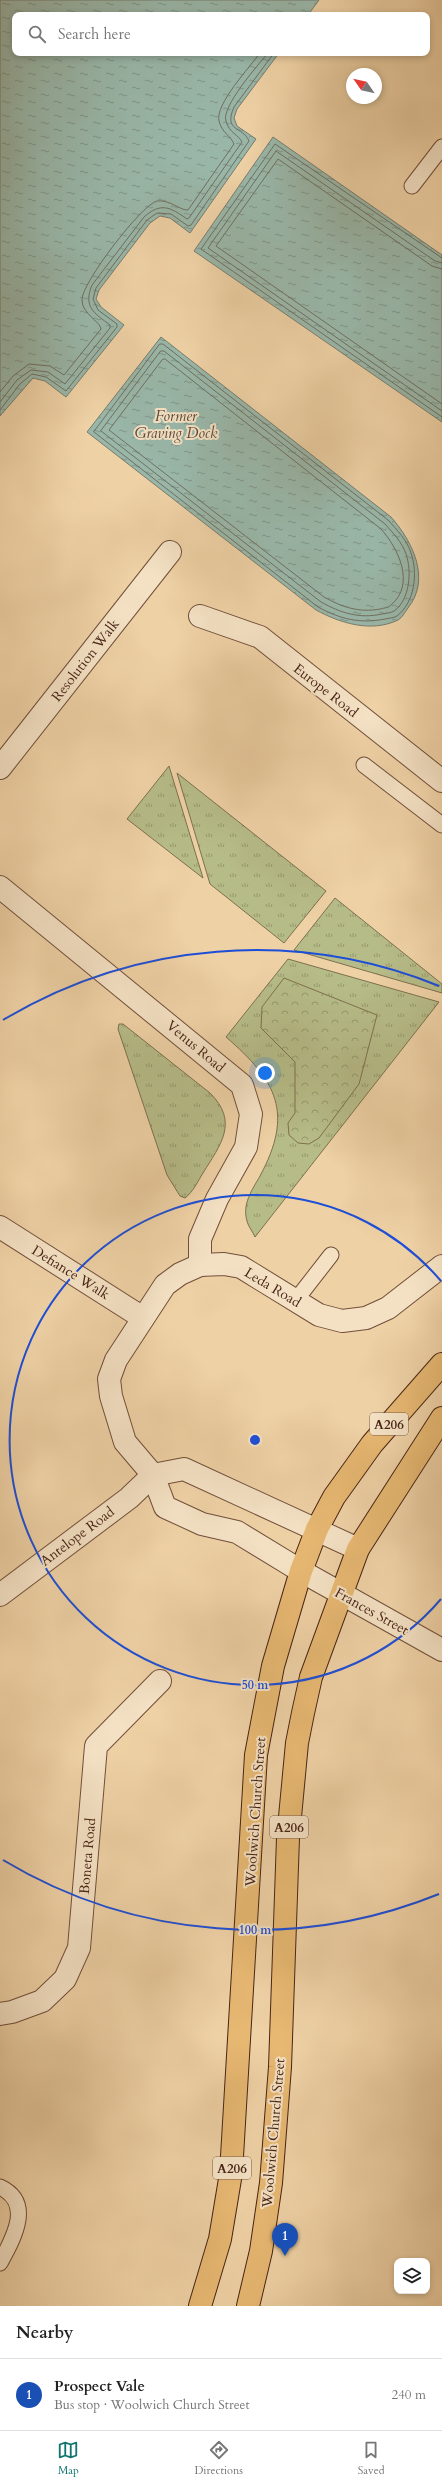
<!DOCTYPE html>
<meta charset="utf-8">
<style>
body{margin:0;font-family:Cardo,serif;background:#f6f6f6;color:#222}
.controls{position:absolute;right:12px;bottom:12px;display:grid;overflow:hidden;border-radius:8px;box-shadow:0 2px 6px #0003}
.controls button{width:36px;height:36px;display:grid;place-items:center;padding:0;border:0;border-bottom:1px solid #e0e0e0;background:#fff;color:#222;font:20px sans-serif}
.compass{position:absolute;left:346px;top:68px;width:36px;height:36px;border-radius:50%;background:#fff;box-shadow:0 2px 6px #0003;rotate:304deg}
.you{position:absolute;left:265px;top:1073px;width:14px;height:14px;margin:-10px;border:3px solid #fff;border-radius:50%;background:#1a73e8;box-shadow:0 0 0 6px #1a73e833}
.badge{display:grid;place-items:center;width:26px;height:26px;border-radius:50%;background:#0f766e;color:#fff;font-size:13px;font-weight:700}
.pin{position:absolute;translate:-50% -33px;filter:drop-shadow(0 1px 2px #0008)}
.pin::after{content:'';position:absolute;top:21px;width:14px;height:12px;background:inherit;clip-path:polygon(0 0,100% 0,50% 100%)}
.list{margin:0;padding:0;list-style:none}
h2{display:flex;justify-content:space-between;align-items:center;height:52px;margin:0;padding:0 16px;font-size:17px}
h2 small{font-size:13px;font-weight:400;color:#767676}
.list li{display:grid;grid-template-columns:26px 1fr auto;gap:12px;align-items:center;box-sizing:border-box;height:72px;padding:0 16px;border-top:1px solid #e0e0e0}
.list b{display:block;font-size:15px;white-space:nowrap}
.list p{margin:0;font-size:13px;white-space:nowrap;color:#767676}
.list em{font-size:13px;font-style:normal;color:#767676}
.icon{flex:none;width:22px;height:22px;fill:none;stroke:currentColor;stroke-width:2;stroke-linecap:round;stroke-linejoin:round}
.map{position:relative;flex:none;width:442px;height:2306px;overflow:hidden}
.search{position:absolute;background:#fff;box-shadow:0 2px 6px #0003;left:12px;right:12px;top:12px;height:44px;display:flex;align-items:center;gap:10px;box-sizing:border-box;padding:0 14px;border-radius:8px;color:#767676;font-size:15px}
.sheet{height:124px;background:#fff}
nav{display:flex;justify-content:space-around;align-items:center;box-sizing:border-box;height:56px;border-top:1px solid #e0e0e0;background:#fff;font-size:11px;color:#767676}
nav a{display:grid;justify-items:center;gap:2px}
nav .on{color:#0f766e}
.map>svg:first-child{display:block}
.grass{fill:url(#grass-tufts);stroke:#7e704f}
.forest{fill:url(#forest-crowns);stroke:#7e704f}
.water{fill:url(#water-ripples);stroke:#787c6e}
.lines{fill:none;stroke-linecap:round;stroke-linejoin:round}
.shore{stroke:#706e60;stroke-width:1}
.service-casing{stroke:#714f3a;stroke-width:17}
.pedestrian-casing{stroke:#714f3a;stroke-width:24}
.minor-casing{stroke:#714f3a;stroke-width:24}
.tertiary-casing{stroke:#714f3a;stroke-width:24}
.primary-casing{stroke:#472416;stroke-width:24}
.service{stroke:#f4e1c4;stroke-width:15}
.pedestrian{stroke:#f4e1c4;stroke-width:22}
.minor{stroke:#f4e1c4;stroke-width:22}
.tertiary{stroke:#f4e1c4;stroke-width:22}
.primary{stroke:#e7b872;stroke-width:22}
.ring{fill:none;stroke:#1d4ed8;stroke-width:2}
.labels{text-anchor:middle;stroke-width:4;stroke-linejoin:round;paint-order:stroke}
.shield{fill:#f4e1c4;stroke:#7b5d4a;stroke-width:1}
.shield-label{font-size:13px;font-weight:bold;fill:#472416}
.street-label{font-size:14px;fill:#472416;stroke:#f4e1c4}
.water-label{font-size:15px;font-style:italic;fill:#5c493b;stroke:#f4e1c4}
.centre{fill:#1d4ed8;stroke:#f4e1c4;stroke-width:2}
.ring-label{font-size:12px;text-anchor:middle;font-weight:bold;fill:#1d4ed8;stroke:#f4e1c4;stroke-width:4;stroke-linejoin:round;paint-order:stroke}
</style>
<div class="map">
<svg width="442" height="2306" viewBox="0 0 442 2306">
<defs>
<pattern id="grass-tufts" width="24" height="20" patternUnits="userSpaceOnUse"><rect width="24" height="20" fill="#b6bc88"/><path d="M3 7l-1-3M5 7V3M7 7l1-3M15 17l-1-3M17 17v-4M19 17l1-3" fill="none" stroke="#96996e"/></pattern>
<pattern id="forest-crowns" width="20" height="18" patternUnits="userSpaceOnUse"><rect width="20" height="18" fill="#b6bc88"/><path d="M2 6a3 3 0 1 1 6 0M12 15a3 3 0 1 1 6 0" fill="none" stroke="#96996e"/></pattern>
<pattern id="water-ripples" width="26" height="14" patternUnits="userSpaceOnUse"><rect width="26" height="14" fill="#99b7a9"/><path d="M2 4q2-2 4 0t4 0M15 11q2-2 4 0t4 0" fill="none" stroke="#7f9589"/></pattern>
</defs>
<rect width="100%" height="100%" fill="#eed1a5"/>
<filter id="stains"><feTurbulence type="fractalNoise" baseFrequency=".005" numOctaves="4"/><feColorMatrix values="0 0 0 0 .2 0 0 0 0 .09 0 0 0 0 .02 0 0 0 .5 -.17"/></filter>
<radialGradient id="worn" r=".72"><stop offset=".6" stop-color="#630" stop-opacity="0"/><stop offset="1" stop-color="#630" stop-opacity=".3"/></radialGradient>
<g class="grass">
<path d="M169 766 203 878 127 819Z"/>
<path d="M177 773 326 891 284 943 210 884Z"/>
<path d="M335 898 442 984V993L294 950Z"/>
<path d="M288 959 439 1002 255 1237C253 1232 248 1226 247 1221 242 1204 252 1190 260 1176 294 1113 277 1081 226 1037Z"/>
<path d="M119 1024H123L210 1093C239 1122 221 1144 203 1173 198 1181 193 1192 185 1198L180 1196 167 1175 118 1029Z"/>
</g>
<path class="forest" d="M284 978 377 1015 359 1084 319 1138 309 1144 298 1143 289 1135 288 1123 295 1113V1062L261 1028 262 1007Z"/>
<g class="water">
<path d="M0 0H319L308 15H15V53H279L237 109 234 118 237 126 256 139 190 233 170 218 160 216 150 223 99 290 96 299 101 307 124 325 66 397 45 381 33 378 0 416Z"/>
<path d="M273 137 442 255V422L194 251Z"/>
<path d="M161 337 391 517C413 542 431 579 408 608 405 612 402 618 398 620 371 633 340 623 316 610L87 432Z"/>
</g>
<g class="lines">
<g class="shore">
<path d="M442 258 275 144 201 249 442 417"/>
<path d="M442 263 435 261 276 151 208 248 442 411"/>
<path d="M442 269 432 266 278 159 216 246 442 404"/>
<path d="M160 344H163L388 520C397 530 407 540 411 553 418 573 415 602 397 616 394 618 389 618 385 619 360 624 340 619 318 607L94 432Z"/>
<path d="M161 351H164L385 524C393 533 402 542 406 554 412 571 410 600 394 611 391 613 386 613 382 614 359 619 341 613 321 602L101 431Z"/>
<path d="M165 359 381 529C398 548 416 584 391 605 389 608 383 608 380 609 359 613 342 607 324 597L109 430 162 360Z"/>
<path d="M0 392 13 376 29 364 50 366 64 375 101 329C100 321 82 314 82 300 81 284 141 205 157 201 169 199 181 211 188 210L234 144C231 136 222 133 219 121 215 104 250 67 260 53"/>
<path d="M0 402 17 380 31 370 48 372 65 384 110 328V325C94 313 83 307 92 285L144 217C161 202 170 207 187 219L189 218 242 142C239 135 229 133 226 121 221 107 258 65 268 53"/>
<path d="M0 410 20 384 32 374 46 377 66 391 117 327V324L98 310 93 299 96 288 147 220 157 213 171 214 188 226 191 225 249 141C243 126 223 132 234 107L274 53"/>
</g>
<defs>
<g id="service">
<path d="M412 186 442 147"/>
<path d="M364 765 442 825"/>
<path d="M296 1300 331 1255"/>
<path d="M0 2187C34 2203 13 2239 0 2263"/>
</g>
<g id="pedestrian">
<path d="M0 768 170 552"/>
<path d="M0 1227 143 1318"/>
</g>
<g id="minor">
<path d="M200 616 260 637 442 781"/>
<path d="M0 887 242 1085 251 1114 246 1147 217 1199 200 1239V1265"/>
<path d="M153 1475 184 1469 358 1549"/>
<path d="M301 1571 237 1532 202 1524 165 1507 153 1475 125 1442 111 1396 109 1379 116 1360 165 1285 180 1274 200 1265 224 1264 241 1267 319 1315 342 1321 366 1318 388 1308 442 1266"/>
<path d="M0 1595 129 1498 153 1475"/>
<path d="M0 2014 12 2012 42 2001 65 1979 79 1948 96 1746 160 1681"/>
</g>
<path id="tertiary" d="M301 1571 442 1650"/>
<g id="primary">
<path d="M200 2306 220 2239 231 2173 256 1755 273 1666 301 1571 317 1529 334 1497 372 1444 442 1364"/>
<path d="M248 2306 261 2251 271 2183 280 2067 288 1838 297 1743 303 1713 311 1677 358 1549 442 1418"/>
</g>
</defs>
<use href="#service" class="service-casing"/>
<use href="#pedestrian" class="pedestrian-casing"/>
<use href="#minor" class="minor-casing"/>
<use href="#tertiary" class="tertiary-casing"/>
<use href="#primary" class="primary-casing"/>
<use href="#service" class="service"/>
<use href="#pedestrian" class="pedestrian"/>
<use href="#minor" class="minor"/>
<use href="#tertiary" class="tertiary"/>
<use href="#primary" class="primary"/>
</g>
<g class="ring">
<path d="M441 1599A245 245 0 1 1 441 1281"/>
<path d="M439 1894A490 490 0 0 1 3 1860M3 1020A490 490 0 0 1 439 986"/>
</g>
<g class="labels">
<g class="shield">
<rect x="370" y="1413" width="38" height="22" rx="3"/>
<rect x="270" y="1816" width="38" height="22" rx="3"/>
<rect x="213" y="2157" width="38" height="22" rx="3"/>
</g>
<g class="shield-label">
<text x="389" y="1429">A206</text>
<text x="289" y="1832">A206</text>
<text x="232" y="2173">A206</text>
</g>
<g class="street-label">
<text transform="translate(85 660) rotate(-52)" y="5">Resolution Walk</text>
<text transform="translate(326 690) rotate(38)" y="5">Europe Road</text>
<text transform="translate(196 1046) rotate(40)" y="5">Venus Road</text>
<text transform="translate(71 1272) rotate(32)" y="5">Defiance Walk</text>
<text transform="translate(273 1287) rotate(31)" y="5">Leda Road</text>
<text transform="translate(77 1536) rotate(-37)" y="5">Antelope Road</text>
<text transform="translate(372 1611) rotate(29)" y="5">Frances Street</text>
<text transform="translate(255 1812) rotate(-86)" y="5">Woolwich Church Street</text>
<text transform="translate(87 1856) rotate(-85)" y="5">Boneta Road</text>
<text transform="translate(273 2133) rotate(-85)" y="5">Woolwich Church Street</text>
</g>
<g class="water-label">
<text x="176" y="421">Former<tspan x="176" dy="17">Graving Dock</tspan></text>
</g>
</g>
<circle cx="255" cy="1440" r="6" class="centre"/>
<g class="ring-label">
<text x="255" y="1689">50 m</text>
<text x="255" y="1934">100 m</text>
</g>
<rect width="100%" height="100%" filter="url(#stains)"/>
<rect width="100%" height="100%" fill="url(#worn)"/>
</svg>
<div class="controls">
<button><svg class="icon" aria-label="layers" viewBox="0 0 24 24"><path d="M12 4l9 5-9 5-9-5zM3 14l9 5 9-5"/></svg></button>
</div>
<svg class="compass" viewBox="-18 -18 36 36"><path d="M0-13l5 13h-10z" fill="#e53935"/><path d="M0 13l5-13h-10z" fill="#767676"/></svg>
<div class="you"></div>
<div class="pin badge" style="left:285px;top:2256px;background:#1a4fb4">1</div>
<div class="search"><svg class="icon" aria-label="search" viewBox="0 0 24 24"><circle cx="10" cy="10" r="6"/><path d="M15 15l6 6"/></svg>Search here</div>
</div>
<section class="sheet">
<h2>Nearby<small></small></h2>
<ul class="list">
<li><span class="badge" style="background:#1a4fb4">1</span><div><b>Prospect Vale</b><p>Bus stop · Woolwich Church Street</p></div><em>240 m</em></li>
</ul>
</section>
<nav>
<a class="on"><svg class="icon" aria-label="map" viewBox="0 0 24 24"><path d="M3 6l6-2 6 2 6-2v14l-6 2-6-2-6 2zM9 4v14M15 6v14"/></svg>Map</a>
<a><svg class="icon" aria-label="directions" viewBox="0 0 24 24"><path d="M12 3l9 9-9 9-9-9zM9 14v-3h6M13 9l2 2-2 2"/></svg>Directions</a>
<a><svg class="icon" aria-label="saved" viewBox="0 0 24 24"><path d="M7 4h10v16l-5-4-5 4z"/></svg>Saved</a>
</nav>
